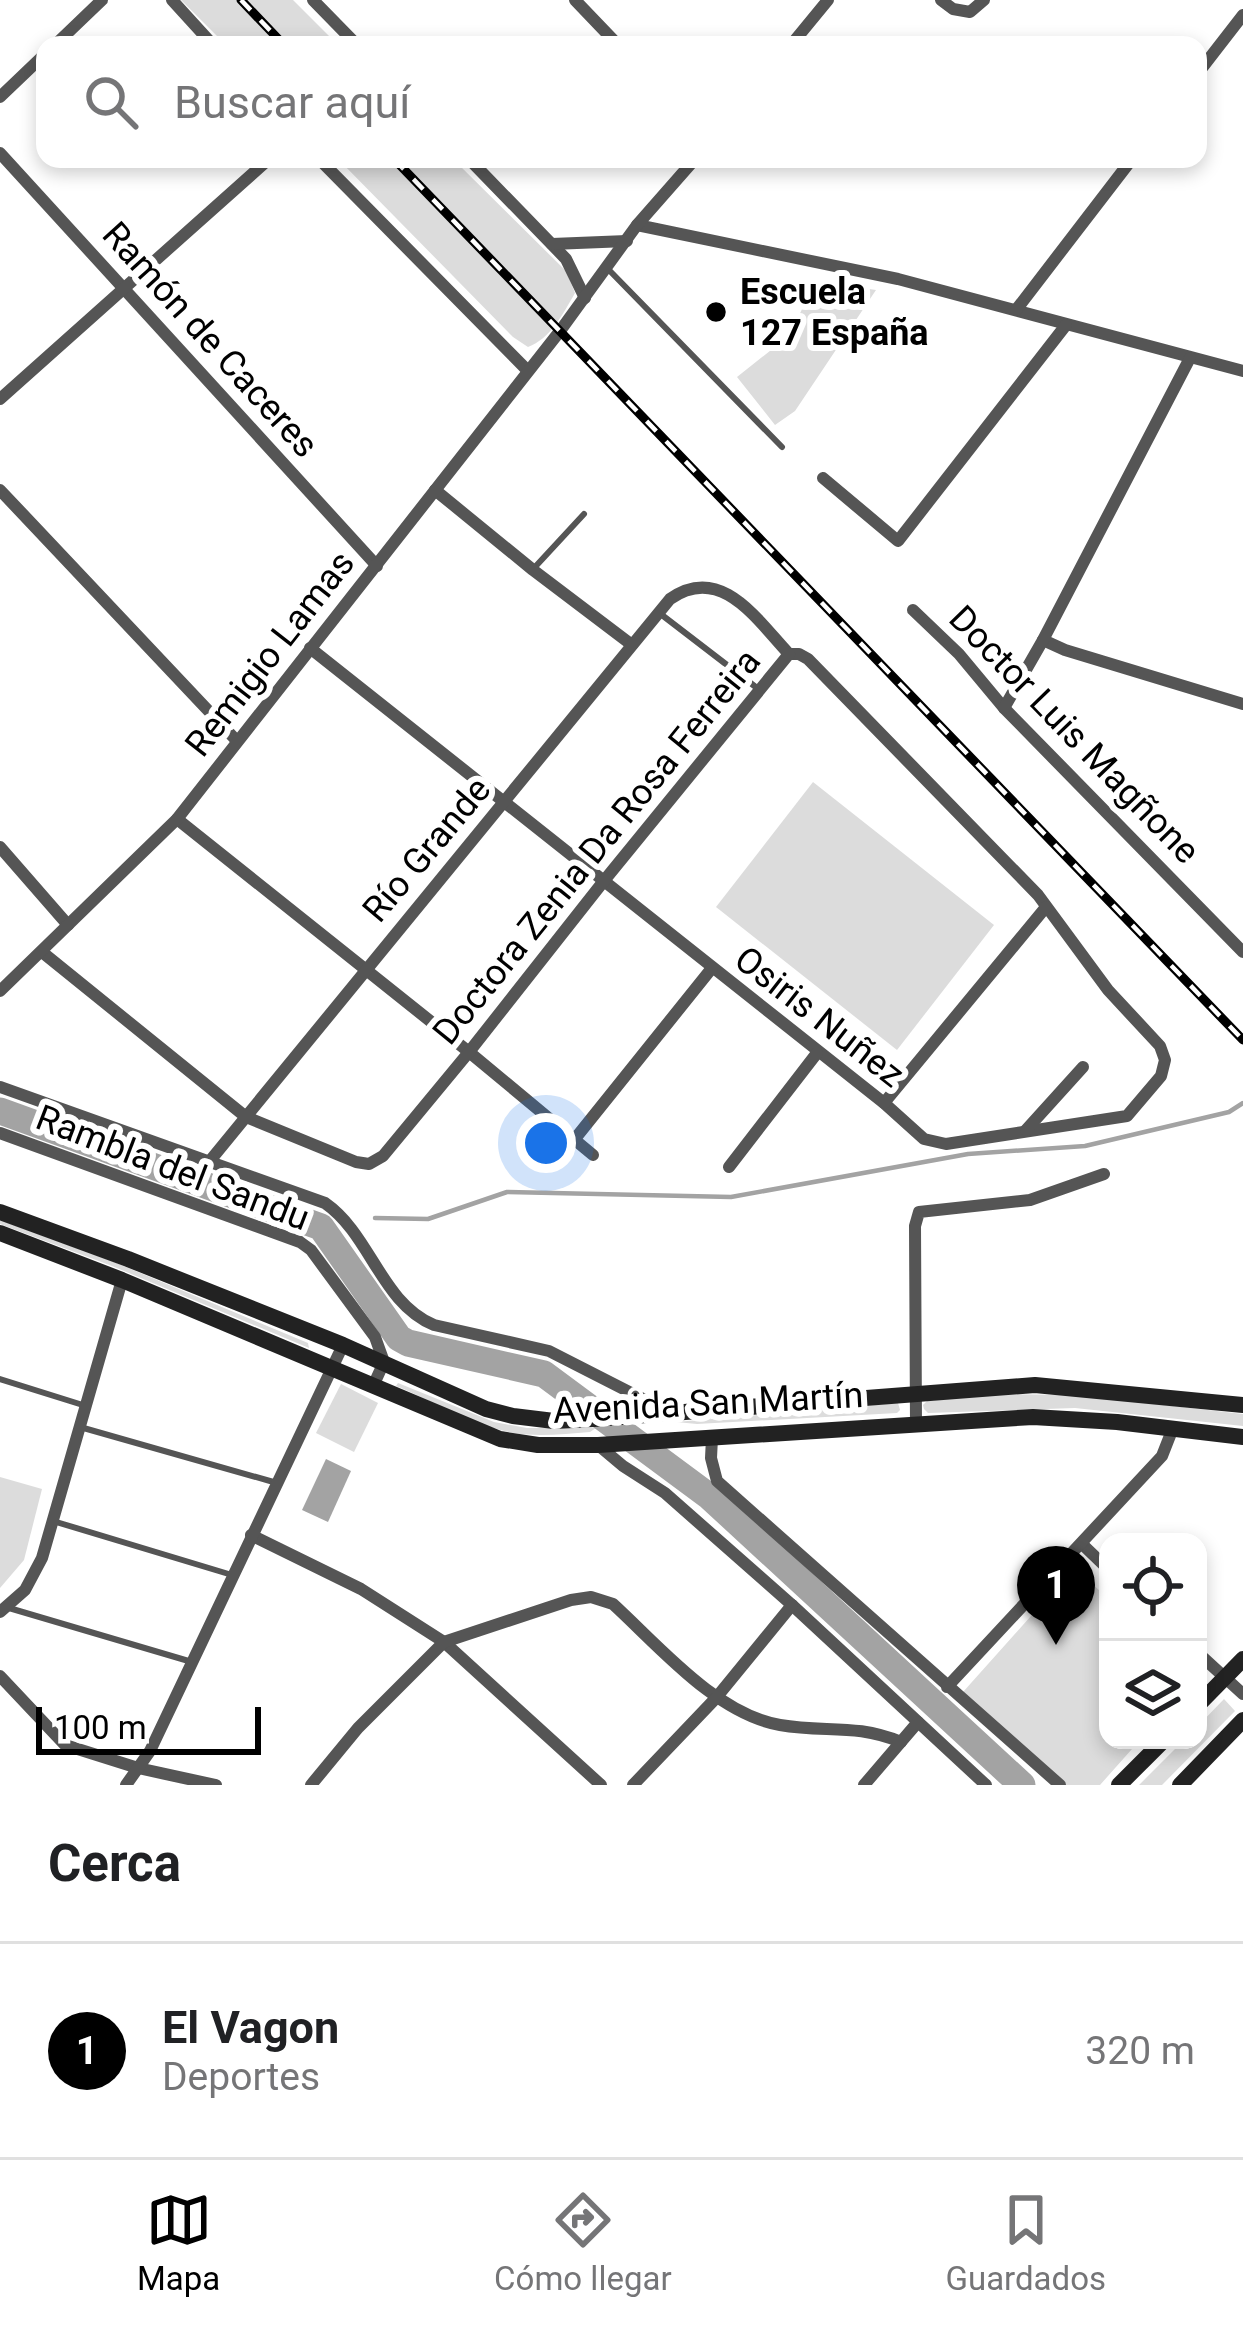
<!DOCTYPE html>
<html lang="es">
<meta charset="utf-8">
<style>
body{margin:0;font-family:Roboto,sans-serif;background:#f2f2f2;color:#202124}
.controls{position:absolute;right:36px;bottom:36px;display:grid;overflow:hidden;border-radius:24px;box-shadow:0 6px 18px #0003}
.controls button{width:108px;height:108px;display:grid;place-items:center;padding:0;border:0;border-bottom:3px solid #e0e0e0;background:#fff;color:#202124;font:60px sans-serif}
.scale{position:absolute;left:36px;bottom:30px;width:225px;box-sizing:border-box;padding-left:12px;border:6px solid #000;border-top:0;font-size:33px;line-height:42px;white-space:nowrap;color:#000;-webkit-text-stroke:9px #fff;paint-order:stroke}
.you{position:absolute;left:546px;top:1143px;width:42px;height:42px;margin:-30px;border:9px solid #fff;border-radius:50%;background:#1a73e8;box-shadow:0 0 0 18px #1a73e833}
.badge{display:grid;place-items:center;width:78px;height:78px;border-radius:50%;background:#000;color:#fff;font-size:39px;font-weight:700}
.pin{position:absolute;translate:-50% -99px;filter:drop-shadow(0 3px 6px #0008)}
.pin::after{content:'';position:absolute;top:63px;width:42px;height:36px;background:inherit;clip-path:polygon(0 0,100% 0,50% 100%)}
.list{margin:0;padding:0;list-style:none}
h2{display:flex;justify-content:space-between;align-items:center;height:156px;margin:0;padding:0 48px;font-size:51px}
h2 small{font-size:39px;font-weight:400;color:#757577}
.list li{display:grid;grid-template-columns:78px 1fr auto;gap:36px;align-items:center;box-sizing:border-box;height:216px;padding:0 48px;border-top:3px solid #e0e0e0}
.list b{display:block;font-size:45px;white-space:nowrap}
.list p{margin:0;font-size:39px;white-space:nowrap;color:#757577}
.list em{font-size:39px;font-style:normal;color:#757577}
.icon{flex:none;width:66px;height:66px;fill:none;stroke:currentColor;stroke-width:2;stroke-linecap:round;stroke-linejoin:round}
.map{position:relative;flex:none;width:1243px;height:1785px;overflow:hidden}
.search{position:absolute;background:#fff;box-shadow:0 6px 18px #0003;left:36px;right:36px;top:36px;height:132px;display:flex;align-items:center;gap:30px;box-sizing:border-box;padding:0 42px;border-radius:24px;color:#757577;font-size:45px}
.sheet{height:372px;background:#fff}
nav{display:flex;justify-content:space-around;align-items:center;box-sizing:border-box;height:168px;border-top:3px solid #e0e0e0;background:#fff;font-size:33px;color:#757577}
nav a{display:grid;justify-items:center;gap:6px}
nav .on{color:#000}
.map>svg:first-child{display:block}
.green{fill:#dcdcdc}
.water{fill:#a3a3a3}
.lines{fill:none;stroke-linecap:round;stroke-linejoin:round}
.stream{stroke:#a3a3a3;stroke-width:4.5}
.river{stroke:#a3a3a3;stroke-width:27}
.lane{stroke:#555;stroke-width:6}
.street{stroke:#555;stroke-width:12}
.secondary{stroke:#222;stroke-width:16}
.rail-casing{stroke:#000;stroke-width:9}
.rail{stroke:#fff;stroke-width:4.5;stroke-dasharray:14;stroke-linecap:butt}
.poi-dot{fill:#000;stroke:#fff;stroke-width:4.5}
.labels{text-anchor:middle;stroke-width:12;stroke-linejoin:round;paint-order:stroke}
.poi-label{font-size:36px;font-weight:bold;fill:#000;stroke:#fff;text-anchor:start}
.street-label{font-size:36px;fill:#000;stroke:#fff}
</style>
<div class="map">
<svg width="1243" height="1785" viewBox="0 0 1243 1785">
<rect width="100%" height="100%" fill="#fff"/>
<g class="green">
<path d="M181 0H293L338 45H226Z"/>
<path d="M338 159H453L566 271 575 293C563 314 550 339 528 347L513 337Z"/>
<path d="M815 281 876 290 795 411 775 425 737 377 790 335Z"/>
<path d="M813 782 994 925 897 1050 716 907Z"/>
<path d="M0 1220 114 1262 308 1343 309 1348 112 1266 0 1224Z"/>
<path d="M398 1383 494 1422 527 1428H596L590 1432C565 1434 538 1437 513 1433 473 1425 433 1401 396 1386Z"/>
<path d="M341 1384 378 1403 354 1452 316 1433Z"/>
<path d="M996 1394 1075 1395 1243 1414V1426L1075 1408 928 1413 924 1409 923 1405 927 1401Z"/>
<path d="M898 1403 900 1410 897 1413 697 1424 676 1422Z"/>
<path d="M0 1477 42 1489 24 1560 0 1588Z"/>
<path d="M1074 1568 1108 1598V1740H1140L1100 1785H1065L963 1692Z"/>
<path d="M1224 1699 1235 1711 1162 1785H1139L1184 1740H1198V1726Z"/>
</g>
<path class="water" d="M326 1459 351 1471 328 1522 302 1510Z"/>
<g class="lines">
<path class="stream" d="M375 1218 428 1219 507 1192 731 1197 968 1154 1085 1146 1229 1112 1243 1103"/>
<path class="river" d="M0 1111 321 1227 399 1338 408 1343 544 1374 710 1497 1022 1785"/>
<g class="lane">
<path d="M608 269 782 447"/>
<path d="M535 567 584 514"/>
<path d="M658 612 757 688"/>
<path d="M0 1379 86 1406"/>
<path d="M80 1427 277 1483"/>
<path d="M53 1521 232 1575"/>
<path d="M9 1608 192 1662"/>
</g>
<g class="street">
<path d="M172 0 213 45"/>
<path d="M313 0 357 45"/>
<path d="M575 0 618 45"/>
<path d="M941 0 953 9 970 12 984 0"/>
<path d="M55 45 102 0"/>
<path d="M791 45 828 0"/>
<path d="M1198 73 1243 15"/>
<path d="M0 97 45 54"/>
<path d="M0 153 377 566"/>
<path d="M319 159 527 370"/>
<path d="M469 159 566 259 585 298"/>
<path d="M637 225 898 279 1243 371"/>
<path d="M552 244 627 241"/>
<path d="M1016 310 1132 159"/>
<path d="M0 399 269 159"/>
<path d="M823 478 898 541 1066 325"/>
<path d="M0 490 236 740"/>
<path d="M435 490 533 570 632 645"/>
<path d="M913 610 959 654 1004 708 1243 952"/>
<path d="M1043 640 1065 650 1243 704"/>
<path d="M310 648 884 1103 924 1139 946 1144 1127 1116 1161 1076 1165 1060 1160 1046 1108 990 1038 895 808 659 799 654H789"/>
<path d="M1004 708 1043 640 1190 358"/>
<path d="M177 819 469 1052 593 1155"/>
<path d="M0 847 68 925"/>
<path d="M42 952 246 1117 356 1162 369 1164 383 1156 469 1052 603 882 789 654C757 620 721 563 670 599L209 1162"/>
<path d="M0 991 177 819 560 331 637 225 695 159"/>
<path d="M0 1087 325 1203C371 1235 381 1303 434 1325L549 1351 649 1402 664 1413"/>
<path d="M884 1103 1046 907"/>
<path d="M1026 1130 1083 1067"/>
<path d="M0 1133 300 1242 311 1250 375 1337 384 1362 374 1384"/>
<path d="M574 1140 712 968"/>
<path d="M729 1167 817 1053"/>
<path d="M916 1423 915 1226 919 1212 1030 1200 1104 1174"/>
<path d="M712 1438 711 1458 717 1481 1060 1785"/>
<path d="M598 1445 623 1466 665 1493 792 1605 986 1785"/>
<path d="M251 1535 361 1589 444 1642 601 1785"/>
<path d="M1082 1544 1108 1569"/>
<path d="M0 1612 25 1590 42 1558 122 1280"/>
<path d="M1198 1653 1243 1694"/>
<path d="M0 1676 65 1745 138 1768 216 1785"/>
<path d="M947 1687 1162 1456 1173 1428"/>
<path d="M126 1785 150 1751 343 1345"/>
<path d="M311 1785 358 1728 444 1642 571 1600 591 1597 613 1604C659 1646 716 1714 780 1725 826 1733 854 1723 901 1742"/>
<path d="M633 1785 716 1698 792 1605"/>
<path d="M864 1785 918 1722"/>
</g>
<g class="secondary">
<path d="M0 1212 128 1259 343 1345 486 1409 513 1416 554 1421 594 1419 1035 1385 1243 1405"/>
<path d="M0 1233 122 1280 500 1439 538 1445H598L1033 1417 1117 1422 1243 1437"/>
<path d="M1198 1705 1243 1659"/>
<path d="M1119 1785 1164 1740"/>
<path d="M1180 1785 1243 1720"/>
</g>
<defs>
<g id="rail">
<path d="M241 0 284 45"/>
<path d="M394 159 1243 1040"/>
</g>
</defs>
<use href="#rail" class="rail-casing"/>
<use href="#rail" class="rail"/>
</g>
<circle class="poi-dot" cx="716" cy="312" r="12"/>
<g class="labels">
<g class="poi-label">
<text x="740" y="304">Escuela<tspan x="740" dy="41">127 España</tspan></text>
</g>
<g class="street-label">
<text transform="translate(211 339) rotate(48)" y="13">Ramón de Caceres</text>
<text transform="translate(269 653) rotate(-52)" y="13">Remigio Lamas</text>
<text transform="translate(1075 734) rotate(46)" y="13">Doctor Luis Magñone</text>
<text transform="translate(596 846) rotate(-51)" y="13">Doctora Zenia Da Rosa Ferreira</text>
<text transform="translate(426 849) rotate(-50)" y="13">Río Grande</text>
<text transform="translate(820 1016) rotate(38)" y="13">Osiris Nuñez</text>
<text transform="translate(173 1167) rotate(21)" y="13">Rambla del Sandu</text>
<text transform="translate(708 1402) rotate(-3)" y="13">Avenida San Martín</text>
</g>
</g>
</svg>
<div class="controls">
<button><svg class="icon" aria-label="locate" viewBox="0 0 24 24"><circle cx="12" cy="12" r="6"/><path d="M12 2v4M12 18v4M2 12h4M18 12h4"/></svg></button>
<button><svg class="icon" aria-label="layers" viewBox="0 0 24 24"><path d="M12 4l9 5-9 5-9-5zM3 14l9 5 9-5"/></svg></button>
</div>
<div class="scale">100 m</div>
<div class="you"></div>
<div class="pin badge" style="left:1056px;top:1645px">1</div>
<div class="search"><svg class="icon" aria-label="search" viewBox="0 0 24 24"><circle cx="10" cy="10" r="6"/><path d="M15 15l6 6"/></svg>Buscar aquí</div>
</div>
<section class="sheet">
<h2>Cerca<small></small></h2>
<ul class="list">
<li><span class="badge">1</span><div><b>El Vagon</b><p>Deportes</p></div><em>320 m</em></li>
</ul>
</section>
<nav>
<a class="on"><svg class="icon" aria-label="map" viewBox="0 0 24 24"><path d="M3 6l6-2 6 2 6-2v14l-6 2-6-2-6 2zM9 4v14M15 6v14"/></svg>Mapa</a>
<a><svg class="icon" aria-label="directions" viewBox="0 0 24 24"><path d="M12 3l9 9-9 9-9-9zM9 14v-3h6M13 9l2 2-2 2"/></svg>Cómo llegar</a>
<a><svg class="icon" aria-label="saved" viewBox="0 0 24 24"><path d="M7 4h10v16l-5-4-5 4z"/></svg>Guardados</a>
</nav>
